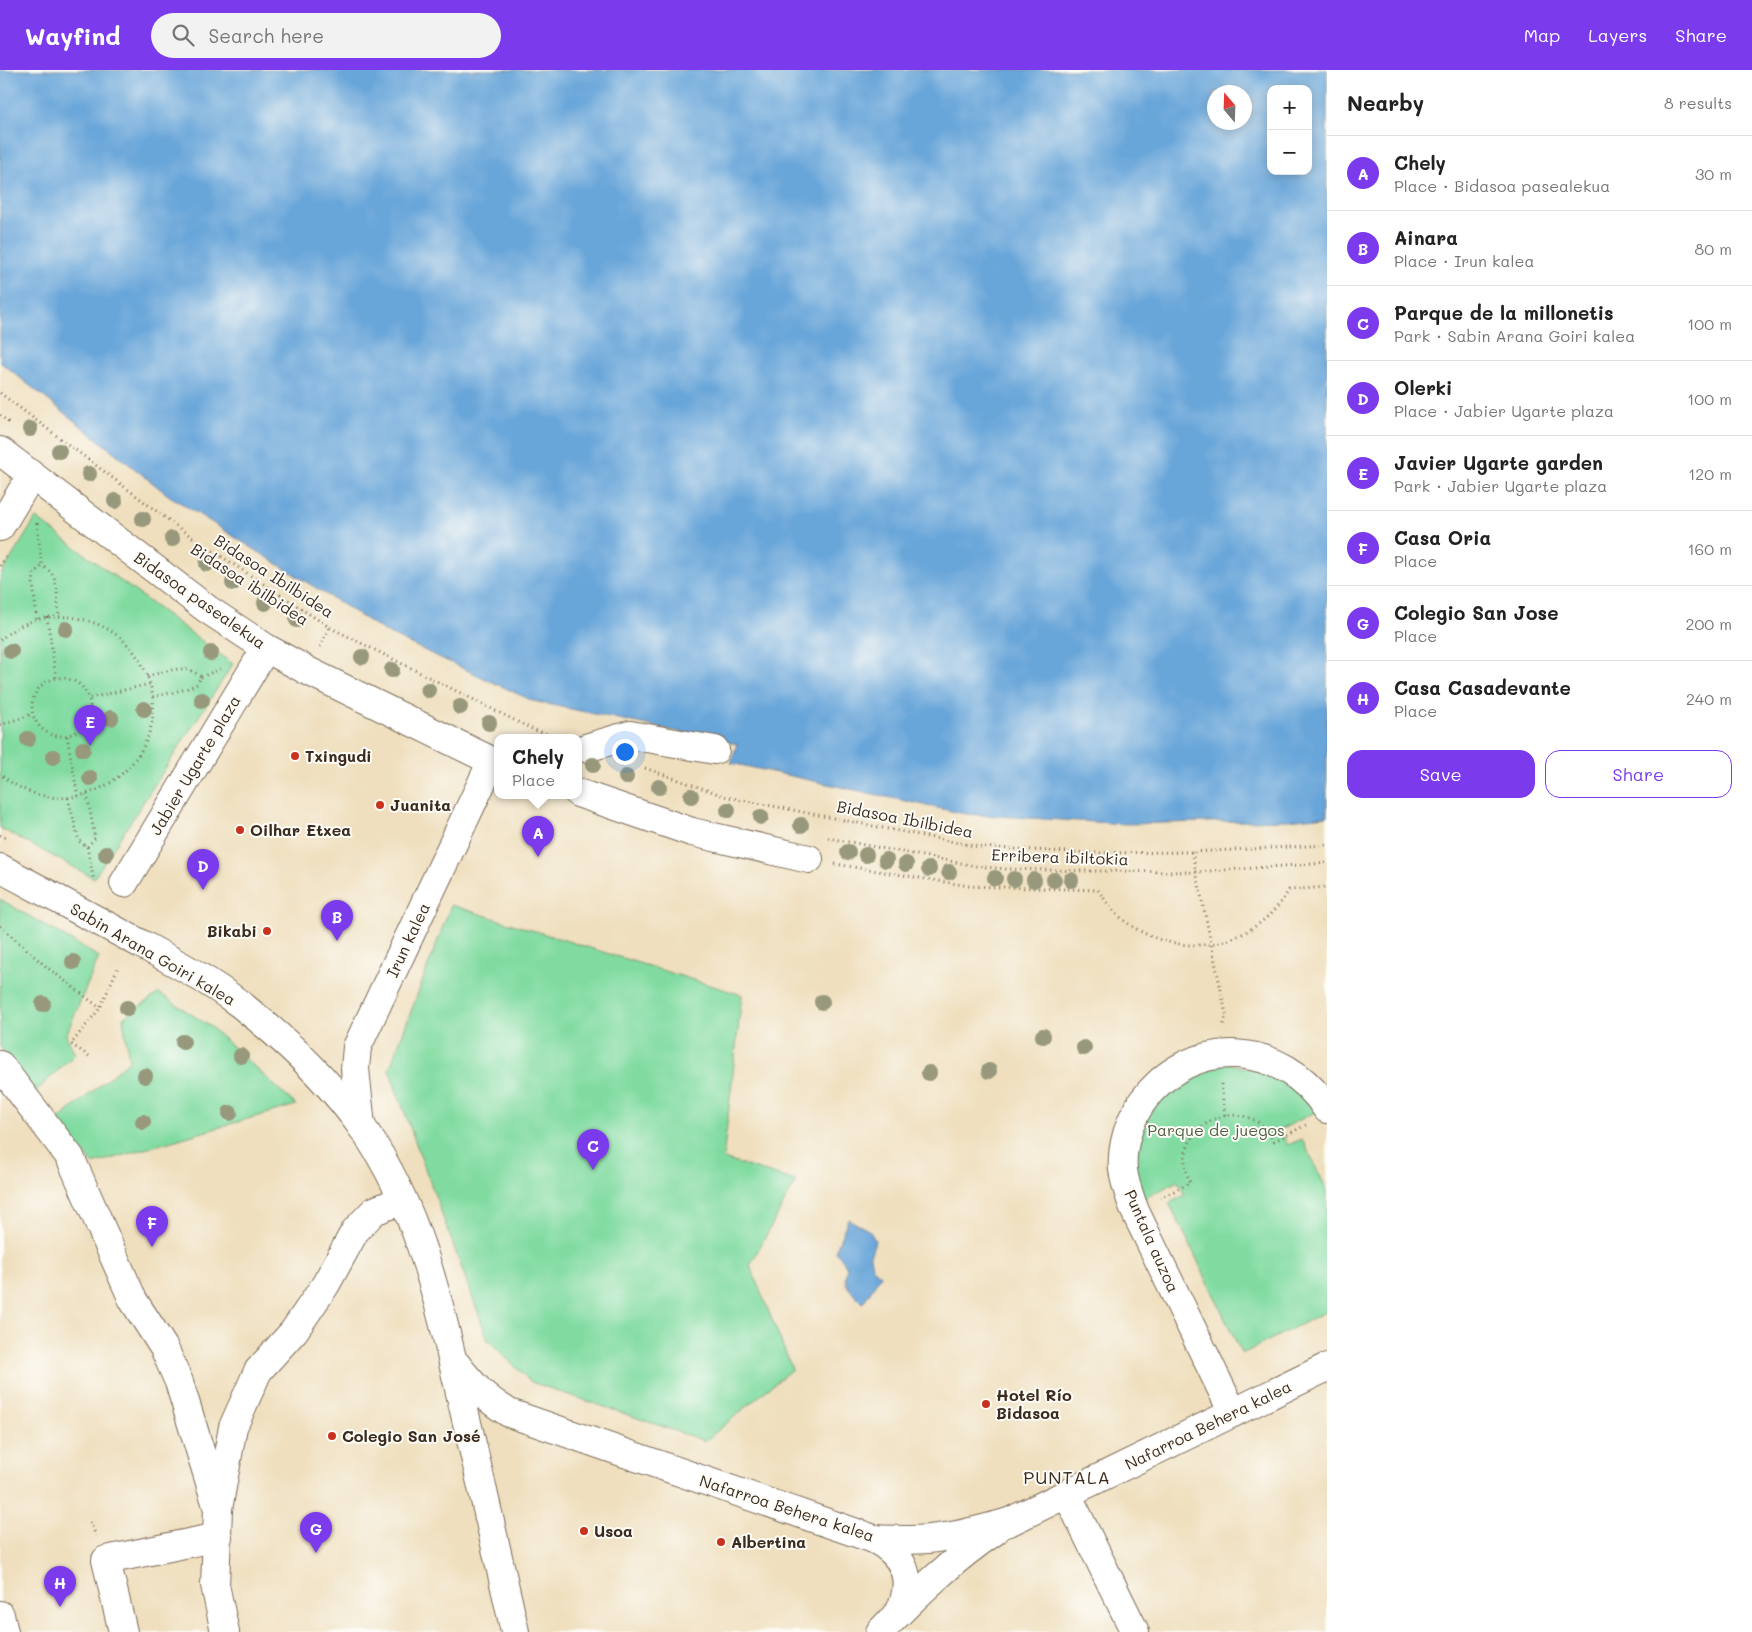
<!DOCTYPE html>
<meta charset="utf-8">
<style>
body{margin:0;font-family:Mali,sans-serif;background:#f2f2f2;color:#222}
.controls{position:absolute;right:15px;top:15px;display:grid;overflow:hidden;border-radius:10px;box-shadow:0 2px 12px #0003}
.controls button{width:45px;height:45px;display:grid;place-items:center;padding:0;border:0;border-bottom:1px solid #e0e0e0;background:#fff;color:#222;font:25px sans-serif}
.compass{position:absolute;left:1207px;top:15px;width:45px;height:45px;border-radius:50%;background:#fff;box-shadow:0 2px 12px #0003;rotate:341deg}
.you{position:absolute;left:624px;top:681px;width:18px;height:18px;margin:-12px;border:4px solid #fff;border-radius:50%;background:#1a73e8;box-shadow:0 0 0 8px #1a73e833}
.badge{display:grid;place-items:center;width:32px;height:32px;border-radius:50%;background:#7c3aed;color:#fff;font-size:16px;font-weight:700}
.pin{position:absolute;translate:-50% -41px;filter:drop-shadow(0 1px 2px #0008)}
.pin::after{content:'';position:absolute;top:26px;width:18px;height:15px;background:inherit;clip-path:polygon(0 0,100% 0,50% 100%)}
.popup{position:absolute;left:494px;top:664px;width:88px;height:65px;box-sizing:border-box;display:grid;place-content:center;border-radius:10px;background:#fff;filter:drop-shadow(0 1px 4px #0005);font-size:16px;white-space:nowrap;color:#767676}
.popup b{font-size:19px;color:#222}
.popup::after{content:'';position:absolute;left:50%;top:100%;margin-left:-10px;border:10px solid transparent;border-top-color:#fff}
.list{margin:0;padding:0;list-style:none}
h2{display:flex;justify-content:space-between;align-items:center;height:65px;margin:0;padding:0 20px;font-size:21px}
h2 small{font-size:16px;font-weight:400;color:#767676}
.list li{display:grid;grid-template-columns:32px 1fr auto;gap:15px;align-items:center;box-sizing:border-box;height:75px;padding:0 20px;border-top:1px solid #e0e0e0}
.list b{display:block;font-size:19px;white-space:nowrap}
.list p{margin:0;font-size:16px;white-space:nowrap;color:#767676}
.list em{font-size:16px;font-style:normal;color:#767676}
.actions{display:flex;gap:10px;padding:15px 20px}
.actions a{flex:1;padding:11px 0;border:1px solid #7c3aed;border-radius:15px;text-align:center;font-size:18px;color:#7c3aed}
.actions .main{background:#7c3aed;color:#fff}
.icon{flex:none;width:28px;height:28px;fill:none;stroke:currentColor;stroke-width:2;stroke-linecap:round;stroke-linejoin:round}
.map{position:relative;flex:none;width:1327px;height:1562px;overflow:hidden}
header{display:flex;align-items:center;gap:30px;box-sizing:border-box;height:70px;padding:0 25px;background:#7c3aed;color:#fff}
header strong{font-size:24px}
nav{display:flex;gap:28px;margin-inline-start:auto;font-size:18px}
.search{width:350px;height:45px;background:#f2f2f2;display:flex;align-items:center;gap:12px;box-sizing:border-box;padding:0 18px;border-radius:28px;color:#767676;font-size:19px}
main{display:flex}
aside{flex:1;background:#fff}
.map>svg:first-child{display:block}
.green{fill:#81dba1;stroke:#5e8260}
.water{fill:#68a5d9;stroke:#52687c;fill-rule:evenodd}
.lines{fill:none;stroke-linecap:round;stroke-linejoin:round}
.minor-casing{stroke:#7a6956;stroke-width:30}
.path{stroke:#7a6956;stroke-width:3;stroke-dasharray:1 4;stroke-linecap:butt}
.minor{stroke:#fff;stroke-width:28}
.tree{fill:#98997b}
.poi-dot{fill:#c8321e;stroke:#fdfcf7;stroke-width:2}
.labels{text-anchor:middle;stroke-width:4;stroke-linejoin:round;paint-order:stroke}
.street-label{font-size:16px;fill:#3b2a1e;stroke:#fdfcf7}
.poi-label{font-size:16px;font-weight:bold;fill:#3b2a1e;stroke:#fdfcf7;text-anchor:start}
.park-label{font-size:16px;fill:#505f45;stroke:#fdfcf7}
.neighbourhood-label{font-size:18px;letter-spacing:1px;fill:#3b2a1e;stroke:#fdfcf7}
</style>
<header>
<strong>Wayfind</strong>
<div class="search"><svg class="icon" aria-label="search" viewBox="0 0 24 24"><circle cx="10" cy="10" r="6"/><path d="M15 15l6 6"/></svg>Search here</div>
<nav><a>Map</a><a>Layers</a><a>Share</a></nav>
</header>
<main>
<div class="map">
<svg width="1327" height="1562" viewBox="0 0 1327 1562">
<rect width="100%" height="100%" fill="#fdfcf7"/>
<filter id="ink" filterUnits="userSpaceOnUse"><feTurbulence type="fractalNoise" baseFrequency=".02" numOctaves="2"/><feDisplacementMap in="SourceGraphic" scale="10" xChannelSelector="R" yChannelSelector="G"/><feConvolveMatrix kernelMatrix="1 2 1 2 8 2 1 2 1" color-interpolation-filters="sRGB"/></filter>
<filter id="wash" filterUnits="userSpaceOnUse"><feTurbulence type="fractalNoise" baseFrequency=".0096" numOctaves="4" result="noise"/><feDisplacementMap in="SourceGraphic" scale="20" xChannelSelector="R" yChannelSelector="G"/><feGaussianBlur stdDeviation="1.12" result="paint"/><feColorMatrix in="noise" values="0 0 0 0 0 0 0 0 0 0 0 0 0 0 0 0 0 1.4 0 .05"/><feComposite in="paint" operator="in"/></filter>
<g filter="url(#wash)">
<rect width="100%" height="100%" fill="#efdfbe"/>
<g class="green">
<path d="M36 448 233 594 94 808 0 758V506Z"/>
<path d="M0 829 99 887 66 965 75 984 33 1024 10 994 0 976Z"/>
<path d="M451 835 742 925 723 1089 796 1111 750 1195 792 1299 705 1371 531 1312 488 1270 389 1000Z"/>
<path d="M159 923 211 957 296 1035 93 1094 58 1050 129 991 123 948Z"/>
<path d="M1225 993 1281 1006 1317 1041 1280 1060 1288 1075 1302 1069 1327 1120V1241L1242 1284 1191 1177 1169 1133 1185 1125 1178 1111 1141 1130 1133 1099 1138 1061 1171 1014Z"/>
</g>
<g class="water">
<path d="M0 0H1327V746L1287 750 1126 754 965 744 731 693 737 674 533 631 389 564 168 425 0 292ZM1271 19H1308V101H1271ZM1214 22H1244V52H1214Z"/>
<path d="M848 1149 870 1161 875 1171 870 1186 872 1197 881 1205 863 1233C851 1220 841 1216 847 1198L843 1190 835 1182Z"/>
</g>
</g>
<g filter="url(#ink)">
<g class="lines">
<defs>
<g id="minor">
<path d="M0 381 207 539 266 578 308 601 498 694"/>
<path d="M0 457 31 406"/>
<path d="M586 678 630 665 715 680"/>
<path d="M578 723 692 762 809 789"/>
<path d="M0 798C43 821 87 845 130 868 167 888 206 908 240 934 286 970 330 1011 364 1060 421 1142 441 1241 463 1336 481 1411 498 1487 515 1562"/>
<path d="M124 813 266 578"/>
<path d="M0 995 70 1087 133 1230 164 1278 179 1312 218 1439"/>
<path d="M361 1056 355 999 357 977 492 691"/>
<path d="M457 1295C474 1317 485 1328 509 1343L874 1469C897 1470 921 1471 944 1467 966 1464 987 1458 1009 1452L1327 1297"/>
<path d="M1233 1343 1135 1141C1130 1128 1125 1115 1123 1100 1121 1077 1129 1051 1142 1032 1191 964 1283 970 1327 1039"/>
<path d="M1067 1424 1135 1562"/>
<path d="M874 1469C904 1484 915 1510 900 1541"/>
<path d="M0 1545 4 1562"/>
<path d="M123 1562 106 1490 218 1467"/>
<path d="M225 1562 215 1515 218 1439 233 1357 258 1301 294 1261 326 1214 355 1161 374 1141 402 1130"/>
<path d="M880 1562C916 1525 952 1490 995 1461"/>
</g>
</defs>
<use href="#minor" class="minor-casing"/>
<g class="path">
<path d="M0 323 183 461 329 557 532 659 558 668"/>
<path d="M0 345 9 353"/>
<path d="M37 453 42 496"/>
<path d="M0 496 8 484"/>
<path d="M47 547 56 608"/>
<path d="M37 549 33 515 34 503 42 496 51 502 56 512 59 546"/>
<path d="M0 570C22 550 52 542 81 549 103 554 123 566 136 585 197 672 83 775 0 704"/>
<path d="M320 577 329 558"/>
<path d="M147 606C167 602 184 592 201 607L197 614 186 619 152 627"/>
<path d="M201 607 220 599"/>
<circle cx="61" cy="637" r="29"/>
<path d="M90 628 150 614"/>
<path d="M0 655 33 644"/>
<path d="M67 666 78 727"/>
<path d="M645 698 727 727 979 777 1088 783 1192 782 1327 775"/>
<path d="M68 728 79 771 87 777 95 768 87 724"/>
<path d="M0 765 8 769"/>
<path d="M828 768 976 796 1006 799 1090 801 1196 802 1327 793"/>
<path d="M87 777 94 811"/>
<path d="M1192 782 1226 944 1223 958"/>
<path d="M835 794 969 816 1098 820C1106 831 1114 843 1126 852 1180 892 1254 879 1289 820L1327 817"/>
<path d="M0 856 43 894 100 938"/>
<path d="M89 986 71 974 100 938 119 895"/>
<path d="M1221 1014 1225 1045"/>
<path d="M1160 1128 1190 1113C1187 1103 1183 1093 1186 1083 1194 1048 1238 1032 1265 1058 1269 1062 1271 1067 1274 1071L1306 1055"/>
<path d="M90 1452 96 1466"/>
</g>
<use href="#minor" class="minor"/>
</g>
<g class="tree">
<circle cx="30" cy="359" r="8"/>
<circle cx="59" cy="381" r="8"/>
<circle cx="89" cy="404" r="8"/>
<circle cx="115" cy="431" r="8"/>
<circle cx="143" cy="449" r="8"/>
<circle cx="172" cy="469" r="8"/>
<circle cx="207" cy="494" r="8"/>
<circle cx="233" cy="513" r="8"/>
<circle cx="265" cy="533" r="8"/>
<circle cx="297" cy="550" r="8"/>
<circle cx="66" cy="559" r="8"/>
<circle cx="11" cy="581" r="8"/>
<circle cx="211" cy="583" r="8"/>
<circle cx="362" cy="587" r="8"/>
<circle cx="392" cy="600" r="8"/>
<circle cx="428" cy="620" r="8"/>
<circle cx="202" cy="630" r="8"/>
<circle cx="460" cy="637" r="8"/>
<circle cx="144" cy="639" r="8"/>
<circle cx="111" cy="648" r="8"/>
<circle cx="489" cy="653" r="8"/>
<circle cx="28" cy="669" r="8"/>
<circle cx="83" cy="679" r="8"/>
<circle cx="53" cy="687" r="8"/>
<circle cx="593" cy="695" r="8"/>
<circle cx="626" cy="707" r="8"/>
<circle cx="90" cy="708" r="8"/>
<circle cx="659" cy="717" r="8"/>
<circle cx="691" cy="726" r="8"/>
<circle cx="728" cy="740" r="8"/>
<circle cx="761" cy="747" r="8"/>
<circle cx="801" cy="755" r="8"/>
<circle cx="848" cy="782" r="8"/>
<circle cx="106" cy="784" r="8"/>
<circle cx="866" cy="785" r="8"/>
<circle cx="886" cy="790" r="8"/>
<circle cx="906" cy="794" r="8"/>
<circle cx="929" cy="799" r="8"/>
<circle cx="949" cy="802" r="8"/>
<circle cx="995" cy="808" r="8"/>
<circle cx="1014" cy="809" r="8"/>
<circle cx="1034" cy="810" r="8"/>
<circle cx="1054" cy="810" r="8"/>
<circle cx="1071" cy="810" r="8"/>
<circle cx="73" cy="892" r="8"/>
<circle cx="822" cy="932" r="8"/>
<circle cx="43" cy="934" r="8"/>
<circle cx="127" cy="938" r="8"/>
<circle cx="1043" cy="966" r="8"/>
<circle cx="183" cy="972" r="8"/>
<circle cx="1084" cy="978" r="8"/>
<circle cx="241" cy="986" r="8"/>
<circle cx="989" cy="1001" r="8"/>
<circle cx="929" cy="1003" r="8"/>
<circle cx="145" cy="1006" r="8"/>
<circle cx="230" cy="1043" r="8"/>
<circle cx="143" cy="1052" r="8"/>
</g>
</g>
<g class="poi-dot">
<circle cx="295" cy="686" r="5"/>
<circle cx="380" cy="735" r="5"/>
<circle cx="240" cy="760" r="5"/>
<circle cx="267" cy="861" r="5"/>
<circle cx="986" cy="1334" r="5"/>
<circle cx="332" cy="1366" r="5"/>
<circle cx="584" cy="1461" r="5"/>
<circle cx="721" cy="1472" r="5"/>
</g>
<g class="labels">
<g class="street-label">
<text transform="translate(274 506) rotate(33)" y="6">Bidasoa Ibilbidea</text>
<text transform="translate(250 514) rotate(33)" y="6">Bidasoa ibilbidea</text>
<text transform="translate(200 530) rotate(35)" y="6">Bidasoa pasealekua</text>
<text transform="translate(195 695) rotate(-59)" y="6">Jabier Ugarte plaza</text>
<text transform="translate(905 749) rotate(11)" y="6">Bidasoa Ibilbidea</text>
<text transform="translate(1060 787) rotate(2)" y="6">Erribera ibiltokia</text>
<text transform="translate(408 870) rotate(-65)" y="6">Irun kalea</text>
<text transform="translate(153 884) rotate(30)" y="6">Sabin Arana Goiri kalea</text>
<text transform="translate(1152 1171) rotate(66)" y="6">Puntala auzoa</text>
<text transform="translate(1208 1355) rotate(-26)" y="6">Nafarroa Behera kalea</text>
<text transform="translate(787 1438) rotate(18)" y="6">Nafarroa Behera kalea</text>
</g>
<g class="poi-label">
<text x="305" y="692">Txingudi</text>
<text x="390" y="741">Juanita</text>
<text x="250" y="766">Oilhar Etxea</text>
<text x="257" y="867" text-anchor="end">Bikabi</text>
<text x="996" y="1331">Hotel Río<tspan x="996" dy="18">Bidasoa</tspan></text>
<text x="342" y="1372">Colegio San José</text>
<text x="594" y="1467">Usoa</text>
<text x="731" y="1478">Albertina</text>
</g>
<g class="park-label">
<text x="1216" y="1066">Parque de juegos</text>
</g>
<g class="neighbourhood-label">
<text x="1067" y="1414">PUNTALA</text>
</g>
</g>
</svg>
<div class="controls">
<button>+</button>
<button>−</button>
</div>
<svg class="compass" viewBox="-18 -18 36 36"><path d="M0-13l5 13h-10z" fill="#e53935"/><path d="M0 13l5-13h-10z" fill="#767676"/></svg>
<div class="you"></div>
<div class="pin badge" style="left:538px;top:787px">A</div>
<div class="popup"><b>Chely</b>Place</div>
<div class="pin badge" style="left:337px;top:871px">B</div>
<div class="pin badge" style="left:593px;top:1100px">C</div>
<div class="pin badge" style="left:203px;top:820px">D</div>
<div class="pin badge" style="left:90px;top:676px">E</div>
<div class="pin badge" style="left:152px;top:1177px">F</div>
<div class="pin badge" style="left:316px;top:1483px">G</div>
<div class="pin badge" style="left:60px;top:1537px">H</div>
</div>
<aside>
<h2>Nearby<small>8 results</small></h2>
<ul class="list">
<li><span class="badge">A</span><div><b>Chely</b><p>Place · Bidasoa pasealekua</p></div><em>30 m</em></li>
<li><span class="badge">B</span><div><b>Ainara</b><p>Place · Irun kalea</p></div><em>80 m</em></li>
<li><span class="badge">C</span><div><b>Parque de la millonetis</b><p>Park · Sabin Arana Goiri kalea</p></div><em>100 m</em></li>
<li><span class="badge">D</span><div><b>Olerki</b><p>Place · Jabier Ugarte plaza</p></div><em>100 m</em></li>
<li><span class="badge">E</span><div><b>Javier Ugarte garden</b><p>Park · Jabier Ugarte plaza</p></div><em>120 m</em></li>
<li><span class="badge">F</span><div><b>Casa Oria</b><p>Place</p></div><em>160 m</em></li>
<li><span class="badge">G</span><div><b>Colegio San Jose</b><p>Place</p></div><em>200 m</em></li>
<li><span class="badge">H</span><div><b>Casa Casadevante</b><p>Place</p></div><em>240 m</em></li>
</ul>
<div class="actions"><a class="main">Save</a><a>Share</a></div>
</aside>
</main>
